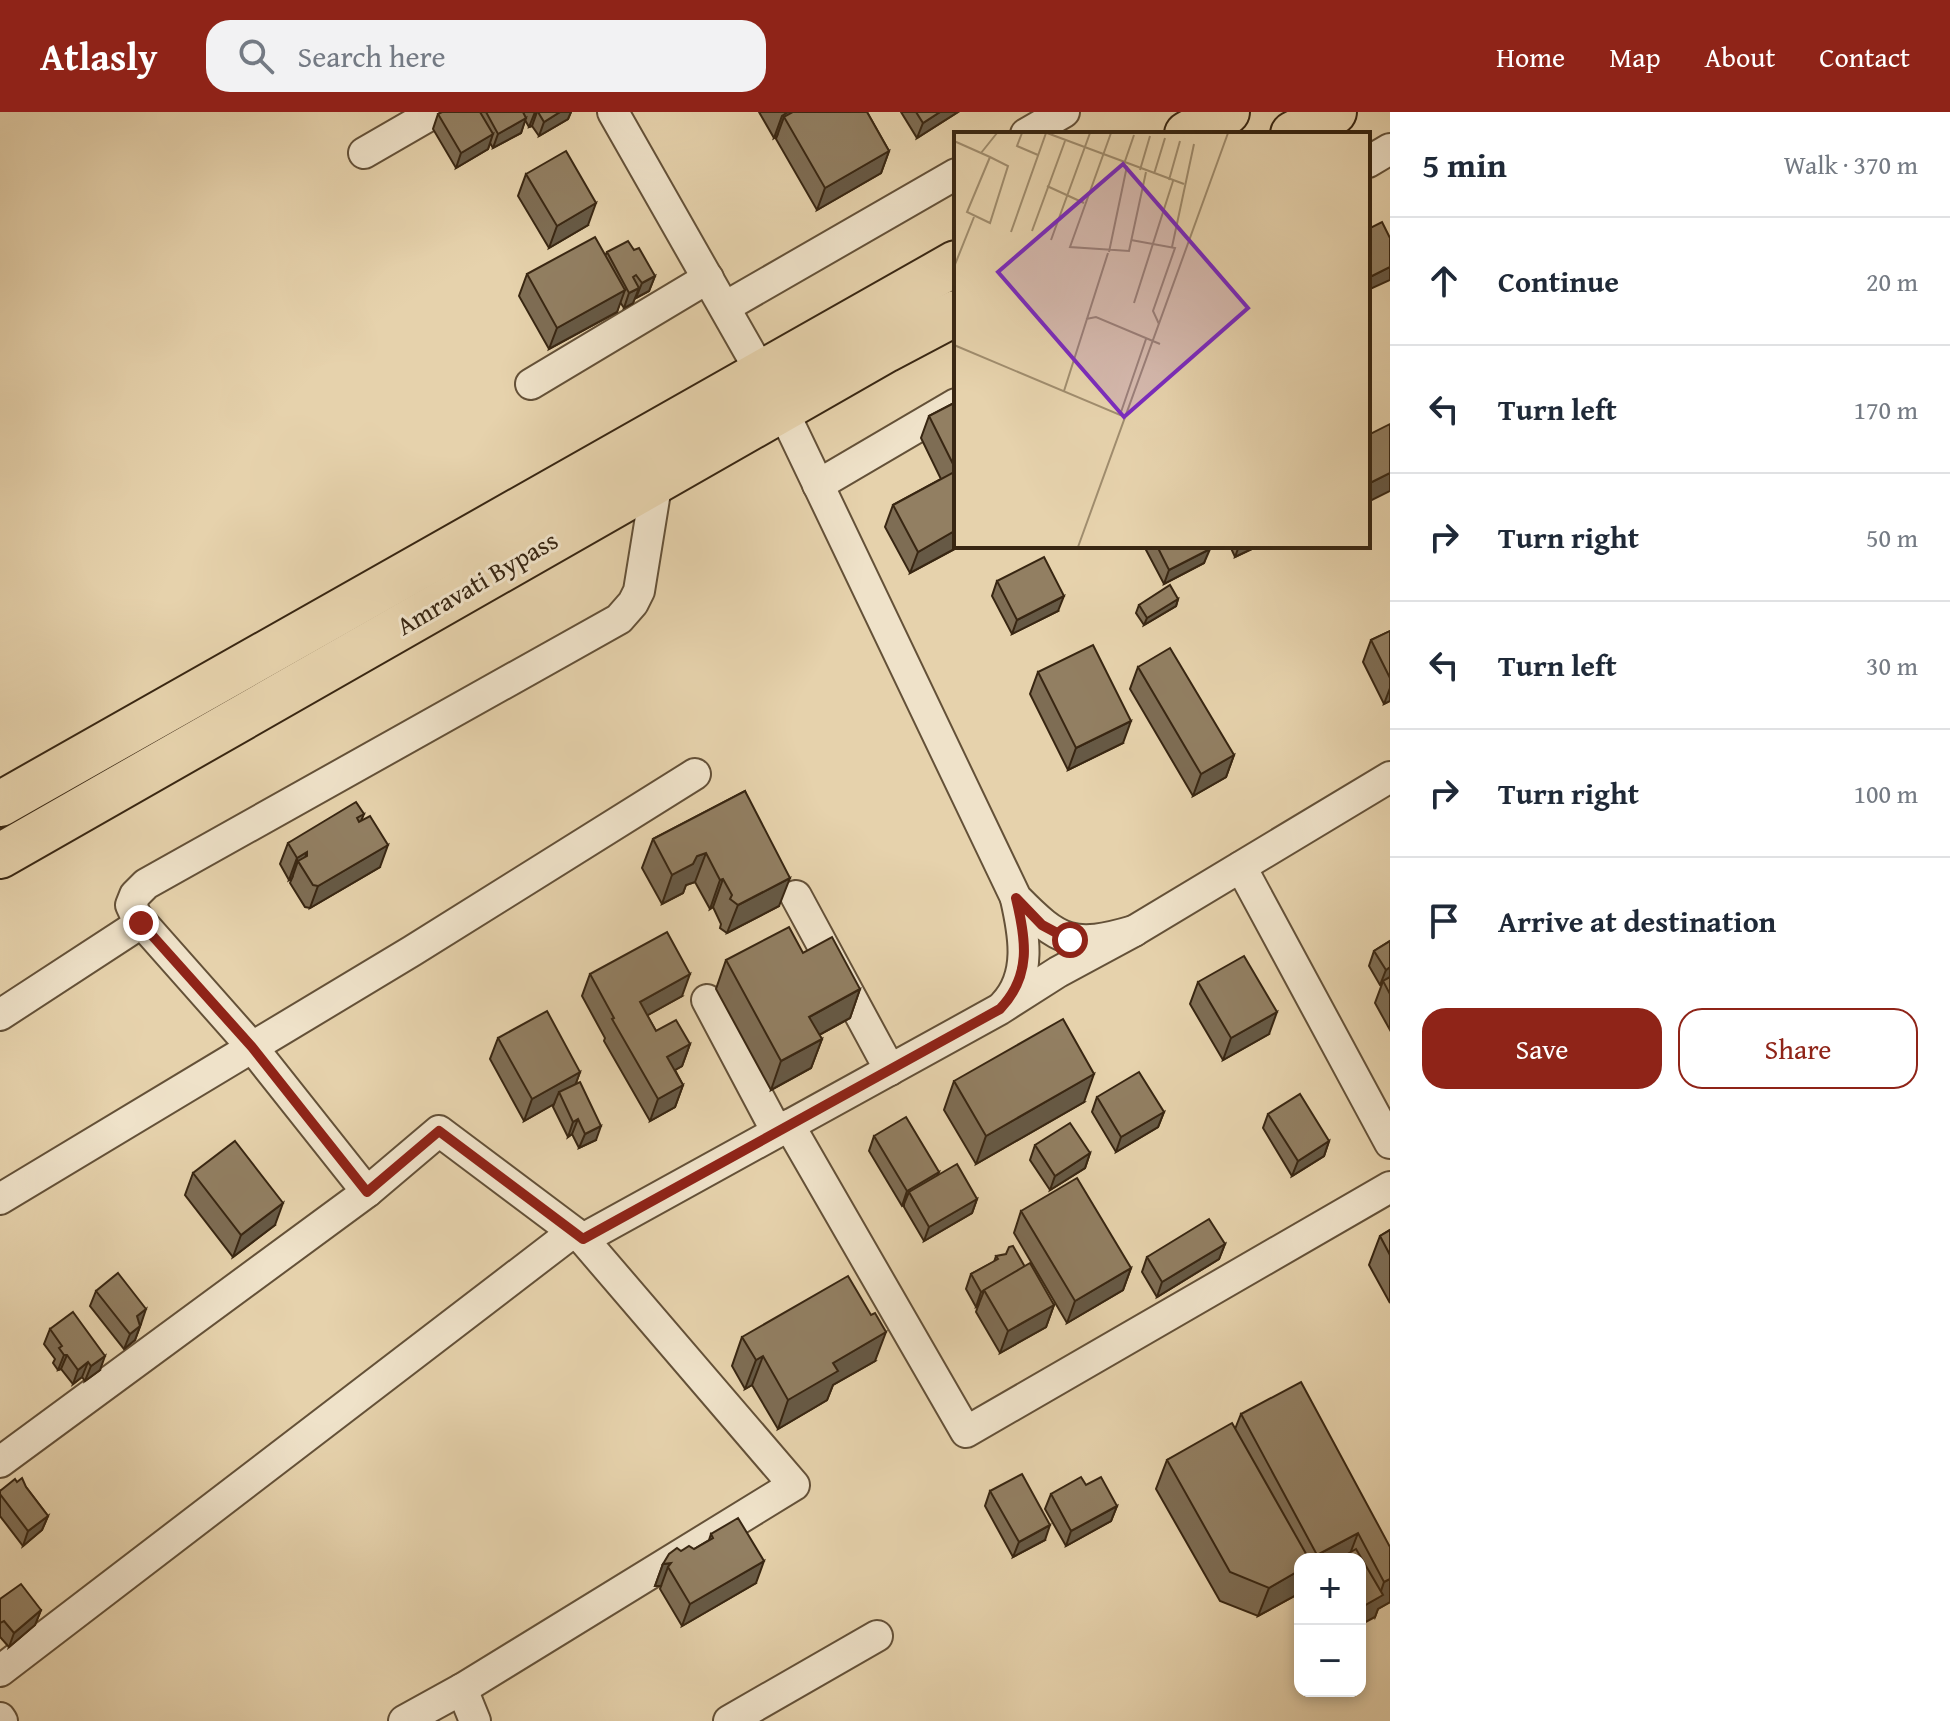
<!DOCTYPE html>
<meta charset="utf-8">
<style>
body{margin:0;font-family:"Gentium Book Plus",serif;background:#f2f2f3;color:#1f2937}
.controls{position:absolute;right:24px;bottom:24px;display:grid;overflow:hidden;border-radius:16px;box-shadow:0 4px 12px #0003}
.controls button{width:72px;height:72px;display:grid;place-items:center;padding:0;border:0;border-bottom:2px solid #e0e1e3;background:#fff;color:#1f2937;font:40px sans-serif}
.stop{position:absolute;width:24px;height:24px;margin:-18px;border:6px solid #8f2418;border-radius:50%;background:#fff}
.stop.end{background:#8f2418;border-color:#fff;box-shadow:0 2px 8px #0008}
.list{margin:0;padding:0;list-style:none}
h2{display:flex;justify-content:space-between;align-items:center;height:104px;margin:0;padding:0 32px;font-size:34px}
h2 small{font-size:26px;font-weight:400;color:#747a83}
.list li{display:grid;grid-template-columns:52px 1fr auto;gap:24px;align-items:center;box-sizing:border-box;height:128px;padding:0 32px;border-top:2px solid #e0e1e3}
.list b{display:block;font-size:30px;white-space:nowrap}
.list em{font-size:26px;font-style:normal;color:#747a83}
.actions{display:flex;gap:16px;padding:24px 32px}
.actions a{flex:1;padding:18px 0;border:2px solid #8f2418;border-radius:24px;text-align:center;font-size:28px;color:#8f2418}
.actions .main{background:#8f2418;color:#fff}
.icon{flex:none;width:44px;height:44px;fill:none;stroke:currentColor;stroke-width:2;stroke-linecap:round;stroke-linejoin:round}
.map{position:relative;flex:none;width:1390px;height:1609px;overflow:hidden}
header{display:flex;align-items:center;gap:48px;box-sizing:border-box;height:112px;padding:0 40px;background:#8f2418;color:#fff}
header strong{font-size:38px}
nav{display:flex;gap:44px;margin-inline-start:auto;font-size:28px}
.search{width:560px;height:72px;background:#f2f2f3;display:flex;align-items:center;gap:20px;box-sizing:border-box;padding:0 28px;border-radius:24px;color:#747a83;font-size:30px}
main{display:flex}
aside{flex:1;background:#fff}
.map>svg:first-child{display:block}
.lines{fill:none;stroke-linecap:round;stroke-linejoin:round}
.minor-casing{stroke:#645138;stroke-width:34}
.highway-casing{stroke:#382612;stroke-width:48}
.minor{stroke:#efe2c9;stroke-width:30}
.highway{stroke:#e6d2ac;stroke-width:44}
.wall{fill:#7e6d54;stroke:#382612;stroke-width:2}
.shaded-wall{fill:#665945;stroke:#382612;stroke-width:2}
.building{fill:#927f62;stroke:#382612;stroke-width:2}
.route{stroke:#8f2418;stroke-width:10}
.labels{text-anchor:middle;stroke-width:6;stroke-linejoin:round;paint-order:stroke}
.street-label{font-size:26px;fill:#382612;stroke:#efe2c9}
.inset-road{fill:none;stroke:#a08d6e;stroke-width:2}
.view{fill:#7b2cbf;fill-opacity:0.15;stroke:#7b2cbf;stroke-width:4}
.inset-edge{fill:none;stroke:#382612;stroke-width:4}
</style>
<header>
<strong>Atlasly</strong>
<div class="search"><svg class="icon" aria-label="search" viewBox="0 0 24 24"><circle cx="10" cy="10" r="6"/><path d="M15 15l6 6"/></svg>Search here</div>
<nav><a>Home</a><a>Map</a><a>About</a><a>Contact</a></nav>
</header>
<main>
<div class="map">
<svg width="1390" height="1609" viewBox="0 0 1390 1609">
<rect width="100%" height="100%" fill="#e6d2ac"/>
<filter id="stains"><feTurbulence type="fractalNoise" baseFrequency=".0025" numOctaves="4"/><feColorMatrix values="0 0 0 0 .2 0 0 0 0 .09 0 0 0 0 .02 0 0 0 .5 -.17"/></filter>
<radialGradient id="worn" r=".72"><stop offset=".6" stop-color="#630" stop-opacity="0"/><stop offset="1" stop-color="#630" stop-opacity=".3"/></radialGradient>
<g class="lines">
<defs>
<g id="minor">
<path d="M613 0 782 297 1016 786C1059 830 1073 837 1134 819"/>
<path d="M1026 22 1064 0"/>
<path d="M364 41 435 0"/>
<path d="M1368 50 1390 37"/>
<path d="M725 195 956 62"/>
<path d="M531 272 708 166"/>
<path d="M818 373 956 292"/>
<path d="M1241 755 1390 1031"/>
<path d="M796 784 890 958"/>
<path d="M707 888 777 1020"/>
<path d="M1004 893C1032 864 1024 822 1016 787"/>
<path d="M0 903 141 811"/>
<path d="M789 1013 966 1320 1390 1075"/>
<path d="M367 1080 252 935 136 804 131 793 135 783 146 772 619 507 633 491 639 479 657 368"/>
<path d="M0 1087 412 839 695 662"/>
<path d="M583 1127 1000 897 1058 860 1134 819 1390 665"/>
<path d="M0 1350 367 1080 439 1019 583 1127 794 1373 462 1577 404 1609"/>
<path d="M0 1559 573 1120"/>
<path d="M462 1577 475 1609"/>
<path d="M0 1606 2 1609"/>
<path d="M729 1609 877 1524"/>
</g>
<g id="highway">
<path d="M1187 22 1227 0"/>
<path d="M1293 22 1334 0"/>
<path d="M0 692 956 151"/>
<path d="M0 744 886 238 956 201"/>
</g>
</defs>
<use href="#minor" class="minor-casing"/>
<use href="#highway" class="highway-casing"/>
<use href="#minor" class="minor"/>
<use href="#highway" class="highway"/>
</g>
<g class="wall">
<path d="M442 0H571L568 7 539 24 532 14 529 15 525 8 521 21 493 36 490 31 488 37 456 56 433 17 438 2Z"/>
<path d="M759 0H867L889 39 881 61 817 98 776 27 777 24 774 26Z"/>
<path d="M901 0H958L917 26Z"/>
<path d="M526 62 588 113 549 136 518 84Z"/>
<path d="M634 138 655 164 649 179 636 186 635 185 633 191 624 196 620 190 617 200 549 237 519 184 527 162 605 144 607 140Z"/>
<path d="M956 290V434H960L910 461 885 415 893 393 941 367 921 326 929 304Z"/>
<path d="M1146 434H1209L1204 451 1164 472 1145 436Z"/>
<path d="M1230 434H1258L1235 445Z"/>
<path d="M997 469 1058 499 1012 522 992 484Z"/>
<path d="M1178 487 1176 494 1144 513 1136 501 1139 493Z"/>
<path d="M1390 519V589L1384 592 1363 550 1371 528Z"/>
<path d="M1138 555 1234 643 1226 665 1193 684 1130 577Z"/>
<path d="M1038 560 1123 631 1068 658 1030 582Z"/>
<path d="M745 679 779 794 727 821 720 816 721 812 713 795 710 797 695 770 686 773 683 781 662 792 642 756 653 727Z"/>
<path d="M364 702 361 709 380 755 310 796 305 795 290 771 292 766 289 768 280 752 288 731Z"/>
<path d="M1390 829V918L1375 891 1382 872 1380 873 1369 854 1374 839Z"/>
<path d="M803 841 860 877 850 906 819 923 822 927 811 956 771 978 716 877 726 848Z"/>
<path d="M590 862 682 884 647 903 656 919 690 932 682 954 675 958 683 973 675 995 650 1009 604 929 605 926 582 884Z"/>
<path d="M1198 870 1269 922 1223 948 1190 892Z"/>
<path d="M498 926 580 960 576 971 596 1028 579 1036 572 1022 568 1025 553 995 554 992 524 1009 490 947Z"/>
<path d="M954 969 1084 990 976 1052 944 998Z"/>
<path d="M1097 985 1164 1000 1158 1015 1116 1040 1092 1000Z"/>
<path d="M1268 1002 1329 1029 1324 1044 1292 1064 1263 1016Z"/>
<path d="M874 1024 977 1087 972 1101 924 1129 904 1095V1092L902 1094 869 1039Z"/>
<path d="M1035 1033 1090 1041 1085 1056 1050 1078 1030 1048Z"/>
<path d="M193 1061 275 1113 233 1145 185 1083Z"/>
<path d="M1021 1099 1131 1156 1123 1178 1067 1211 1014 1121Z"/>
<path d="M1390 1118V1191L1369 1153 1380 1124Z"/>
<path d="M1225 1132 1219 1147 1157 1185 1142 1160 1147 1145Z"/>
<path d="M996 1144 1025 1155 1054 1193 1046 1215 1000 1241 976 1200 978 1194 976 1195 966 1177 971 1162 994 1150Z"/>
<path d="M96 1179 141 1212 135 1228 124 1237 90 1194Z"/>
<path d="M50 1217 100 1258 85 1269 82 1265 73 1272 61 1257 58 1258 53 1251 55 1247 44 1232Z"/>
<path d="M742 1225 875 1249 833 1273 827 1288 778 1317 752 1273 745 1277 732 1254Z"/>
<path d="M1241 1302 1390 1435V1490L1378 1497 1375 1505 1360 1447H1300V1481L1258 1504 1220 1489 1156 1377 1167 1348 1235 1317Z"/>
<path d="M17 1370 26 1375 48 1404 42 1418 23 1434 0 1404V1379Z"/>
<path d="M990 1379 1045 1428 1013 1445 985 1394Z"/>
<path d="M1051 1382 1117 1394 1111 1409 1066 1434 1045 1397Z"/>
<path d="M711 1422 756 1471 682 1514 660 1477 661 1474H655L663 1452 681 1439 694 1437 709 1428Z"/>
<path d="M0 1487 41 1498 35 1513 9 1535 0 1525Z"/>
</g>
<g class="shaded-wall">
<path d="M535 0H537L532 14 529 15Z"/>
<path d="M560 0H571L568 7 539 24 544 10Z"/>
<path d="M788 0H820L784 5 777 24 774 26 782 4Z"/>
<path d="M940 0H958L917 26 923 11Z"/>
<path d="M526 6 521 21 493 36 498 22Z"/>
<path d="M493 22 488 37 456 56 461 41Z"/>
<path d="M889 39 881 61 817 98 825 76Z"/>
<path d="M596 91 588 113 549 136 557 114Z"/>
<path d="M1390 155V168L1368 178V166Z"/>
<path d="M655 164 649 179 636 186 642 171Z"/>
<path d="M639 176 633 191 624 196 629 181Z"/>
<path d="M625 178 617 200 549 237 557 216Z"/>
<path d="M1390 361V379L1368 390V372Z"/>
<path d="M956 418V434H960L910 461 918 440Z"/>
<path d="M1239 434H1258L1235 445Z"/>
<path d="M1210 437 1204 451 1164 472 1169 458Z"/>
<path d="M1064 484 1058 499 1012 522 1017 508Z"/>
<path d="M1178 487 1176 494 1144 513 1147 506Z"/>
<path d="M1390 576V589L1384 592Z"/>
<path d="M1131 609 1123 631 1068 658 1076 636Z"/>
<path d="M1234 643 1226 665 1193 684 1201 662Z"/>
<path d="M388 733 380 755 310 796 318 774Z"/>
<path d="M307 740 302 755 298 749 292 766 289 768 297 746Z"/>
<path d="M706 741 695 770 686 773 683 781 662 792 672 763 697 744Z"/>
<path d="M790 766 779 794 727 821 738 793Z"/>
<path d="M723 767 713 795 710 797 720 768Z"/>
<path d="M1390 855V867L1383 869 1380 873 1386 858Z"/>
<path d="M690 862 682 884 632 912 640 890Z"/>
<path d="M860 877 850 906 799 934 809 905Z"/>
<path d="M1277 900 1269 922 1223 948 1231 926Z"/>
<path d="M822 927 811 956 771 978 781 949Z"/>
<path d="M690 932 682 954 659 967 667 945Z"/>
<path d="M580 960 572 982 559 980 554 992 524 1009 532 987Z"/>
<path d="M1094 962 1084 990 976 1052 986 1024Z"/>
<path d="M683 973 675 995 650 1009 658 987Z"/>
<path d="M1164 1000 1158 1015 1116 1040 1121 1025Z"/>
<path d="M578 1007 572 1022 568 1025 573 1010Z"/>
<path d="M601 1014 596 1028 579 1036 585 1022Z"/>
<path d="M1329 1029 1324 1044 1292 1064 1298 1049Z"/>
<path d="M1090 1041 1085 1056 1050 1078 1055 1064Z"/>
<path d="M939 1060 933 1075 909 1080 904 1092 902 1094 907 1079Z"/>
<path d="M977 1087 972 1101 924 1129 929 1115Z"/>
<path d="M283 1091 275 1113 233 1145 241 1123Z"/>
<path d="M1225 1132 1219 1147 1157 1185 1162 1170Z"/>
<path d="M1131 1156 1123 1178 1067 1211 1075 1189Z"/>
<path d="M984 1179 978 1194 976 1195 981 1180Z"/>
<path d="M1054 1193 1046 1215 1000 1241 1008 1219Z"/>
<path d="M146 1197 141 1212 132 1219 137 1204Z"/>
<path d="M140 1214 135 1228 124 1237 130 1222Z"/>
<path d="M886 1220 875 1249 833 1273 827 1288 778 1317 788 1288 833 1251Z"/>
<path d="M64 1243H67L61 1257 58 1258Z"/>
<path d="M105 1244 100 1258 85 1269 91 1254Z"/>
<path d="M763 1244 752 1273 745 1277 756 1248Z"/>
<path d="M88 1250 82 1265 73 1272 78 1258Z"/>
<path d="M1117 1394 1111 1409 1066 1434 1071 1419Z"/>
<path d="M48 1404 42 1418 23 1434 28 1419Z"/>
<path d="M1050 1413 1045 1428 1013 1445 1019 1430Z"/>
<path d="M1358 1421 1348 1447H1315L1317 1443Z"/>
<path d="M764 1449 756 1471 682 1514 690 1492Z"/>
<path d="M671 1451 668 1455 661 1474H655L663 1452Z"/>
<path d="M1300 1458V1481L1258 1504 1269 1476Z"/>
<path d="M1390 1467V1490L1378 1497 1375 1505 1360 1513V1496L1379 1485 1384 1470Z"/>
<path d="M41 1498 35 1513 9 1535 14 1521Z"/>
</g>
<g class="building">
<path d="M442 0H480L493 22 461 41 438 2Z"/>
<path d="M486 0H523L526 6 498 22Z"/>
<path d="M538 0H560L544 10Z"/>
<path d="M793 0H867L889 39 825 76 784 5Z"/>
<path d="M916 0H940L923 11Z"/>
<path d="M566 39 596 91 557 114 526 62Z"/>
<path d="M1382 110 1390 126V155L1368 166V117Z"/>
<path d="M595 125 625 178 557 216 527 162Z"/>
<path d="M628 129 634 138 639 136 655 164 642 171 636 163 633 165 639 176 629 181 607 140Z"/>
<path d="M956 290V358L929 304Z"/>
<path d="M1390 312V361L1368 372V323Z"/>
<path d="M954 360 956 364V418L918 440 893 393Z"/>
<path d="M1157 434H1209L1210 437 1169 458Z"/>
<path d="M1044 445 1064 484 1017 508 997 469Z"/>
<path d="M1170 473 1178 487 1147 506 1139 493Z"/>
<path d="M1390 519V566L1371 528Z"/>
<path d="M1093 533 1131 609 1076 636 1038 560Z"/>
<path d="M1170 536 1234 643 1201 662 1138 555Z"/>
<path d="M745 679 790 766 738 793 730 787 732 783 723 767 720 768 706 741 697 744 693 752 672 763 653 727Z"/>
<path d="M356 690 364 702 357 706 359 710 370 704 388 733 318 774 313 773 298 749 307 744V740L297 746 288 731Z"/>
<path d="M789 815 803 841 832 825 860 877 809 905 822 927 781 949 726 848Z"/>
<path d="M667 820 690 862 640 890 656 919 676 908 690 932 667 945 683 973 658 987 612 907 614 906 590 862Z"/>
<path d="M1390 829V855L1386 858 1374 839Z"/>
<path d="M1244 844 1277 900 1231 926 1198 870Z"/>
<path d="M1390 865V882L1383 869Z"/>
<path d="M547 899 580 960 532 987 498 926Z"/>
<path d="M1063 907 1094 962 986 1024 954 969Z"/>
<path d="M1139 960 1164 1000 1121 1025 1097 985Z"/>
<path d="M580 970 601 1014 585 1022 578 1007 573 1010 559 980Z"/>
<path d="M1300 982 1329 1029 1298 1049 1268 1002Z"/>
<path d="M906 1005 939 1060 907 1079 874 1024Z"/>
<path d="M1070 1011 1090 1041 1055 1064 1035 1033Z"/>
<path d="M235 1029 283 1091 241 1123 193 1061Z"/>
<path d="M957 1052 977 1087 929 1115 909 1080Z"/>
<path d="M1077 1066 1131 1156 1075 1189 1021 1099Z"/>
<path d="M1209 1107 1225 1132 1162 1170 1147 1145Z"/>
<path d="M1390 1118V1143L1380 1124Z"/>
<path d="M1013 1134 1025 1155 981 1180 971 1162 998 1147 996 1144 1006 1142 1009 1135Z"/>
<path d="M1030 1151 1054 1193 1008 1219 984 1178Z"/>
<path d="M118 1161 146 1197 137 1204 140 1214 130 1222 96 1179Z"/>
<path d="M848 1164 871 1203 875 1201 886 1220 833 1251 838 1259 788 1288 763 1244 756 1248 742 1225Z"/>
<path d="M73 1200 105 1244 91 1254 88 1250 78 1258 67 1243H64L59 1236 62 1234 50 1217Z"/>
<path d="M1301 1270 1390 1435V1467L1384 1470 1358 1421 1317 1443 1241 1302Z"/>
<path d="M1232 1311 1309 1447H1300V1458L1269 1476 1230 1460 1167 1348Z"/>
<path d="M1022 1362 1050 1413 1019 1430 990 1379Z"/>
<path d="M1081 1365 1086 1373 1101 1365 1117 1394 1071 1419 1051 1382Z"/>
<path d="M22 1366 26 1375 48 1404 28 1419 0 1382V1379L15 1367 17 1370Z"/>
<path d="M738 1406 764 1449 690 1492 668 1455 671 1451 663 1452 669 1442 677 1436 681 1439 689 1434 694 1437 713 1426 711 1422Z"/>
<path d="M1356 1437 1383 1483 1360 1496V1447H1339Z"/>
<path d="M21 1472 41 1498 14 1521 4 1509 0 1511V1487Z"/>
</g>
<g class="lines">
<path class="route" d="M141 811 252 935 367 1080 439 1019 583 1127 1000 897C1032 864 1026 827 1016 786L1042 813 1070 828"/>
</g>
<g class="labels">
<g class="street-label">
<text transform="translate(477 471) rotate(-30)" y="9">Amravati Bypass</text>
</g>
</g>
<g transform="translate(954 20)">
<rect width="416" height="416" fill="#e6d2ac"/>
<path class="inset-road" d="M68 1 63 14 84 23M93 1 230 52M157 1 116 115 175 119 192 40M0 9 36 25 54 34 36 91 13 80 36 25M27 21 43 1M170 32 180 3M186 38 196 4M200 42 211 6M215 48 226 9M93 54 130 71M78 99 111 9M57 100 92 1M97 108 136 1M177 108 221 116 199 179 205 192M218 115 240 12M155 120 173 34M0 135 20 85M180 171 219 49M132 187 142 185 206 212M0 213 166 283 192 207M110 259 154 121M124 415 274 1"/>
<path class="view" d="M169 32 294 176 170 285 44 140Z"/>
<rect width="416" height="416" class="inset-edge"/>
</g>
<rect width="100%" height="100%" filter="url(#stains)"/>
<rect width="100%" height="100%" fill="url(#worn)"/>
</svg>
<div class="controls">
<button>+</button>
<button>−</button>
</div>
<div class="stop" style="left:1070px;top:828px"></div>
<div class="stop end" style="left:141px;top:811px"></div>
</div>
<aside>
<h2>5 min<small>Walk · 370 m</small></h2>
<ul class="list">
<li><svg class="icon" aria-label="ahead" viewBox="0 0 24 24"><path d="M12 20V5M6 11l6-6 6 6"/></svg><div><b>Continue</b></div><em>20 m</em></li>
<li><svg class="icon" aria-label="left" viewBox="0 0 24 24"><path d="M17 20v-9H6M10 6l-5 5 5 5"/></svg><div><b>Turn left</b></div><em>170 m</em></li>
<li><svg class="icon" aria-label="right" viewBox="0 0 24 24"><path d="M7 20v-9h11M14 6l5 5-5 5"/></svg><div><b>Turn right</b></div><em>50 m</em></li>
<li><svg class="icon" aria-label="left" viewBox="0 0 24 24"><path d="M17 20v-9H6M10 6l-5 5 5 5"/></svg><div><b>Turn left</b></div><em>30 m</em></li>
<li><svg class="icon" aria-label="right" viewBox="0 0 24 24"><path d="M7 20v-9h11M14 6l5 5-5 5"/></svg><div><b>Turn right</b></div><em>100 m</em></li>
<li><svg class="icon" aria-label="arrive" viewBox="0 0 24 24"><path d="M6 21V4h12l-3 4 3 4H6"/></svg><div><b>Arrive at destination</b></div></li>
</ul>
<div class="actions"><a class="main">Save</a><a>Share</a></div>
</aside>
</main>
